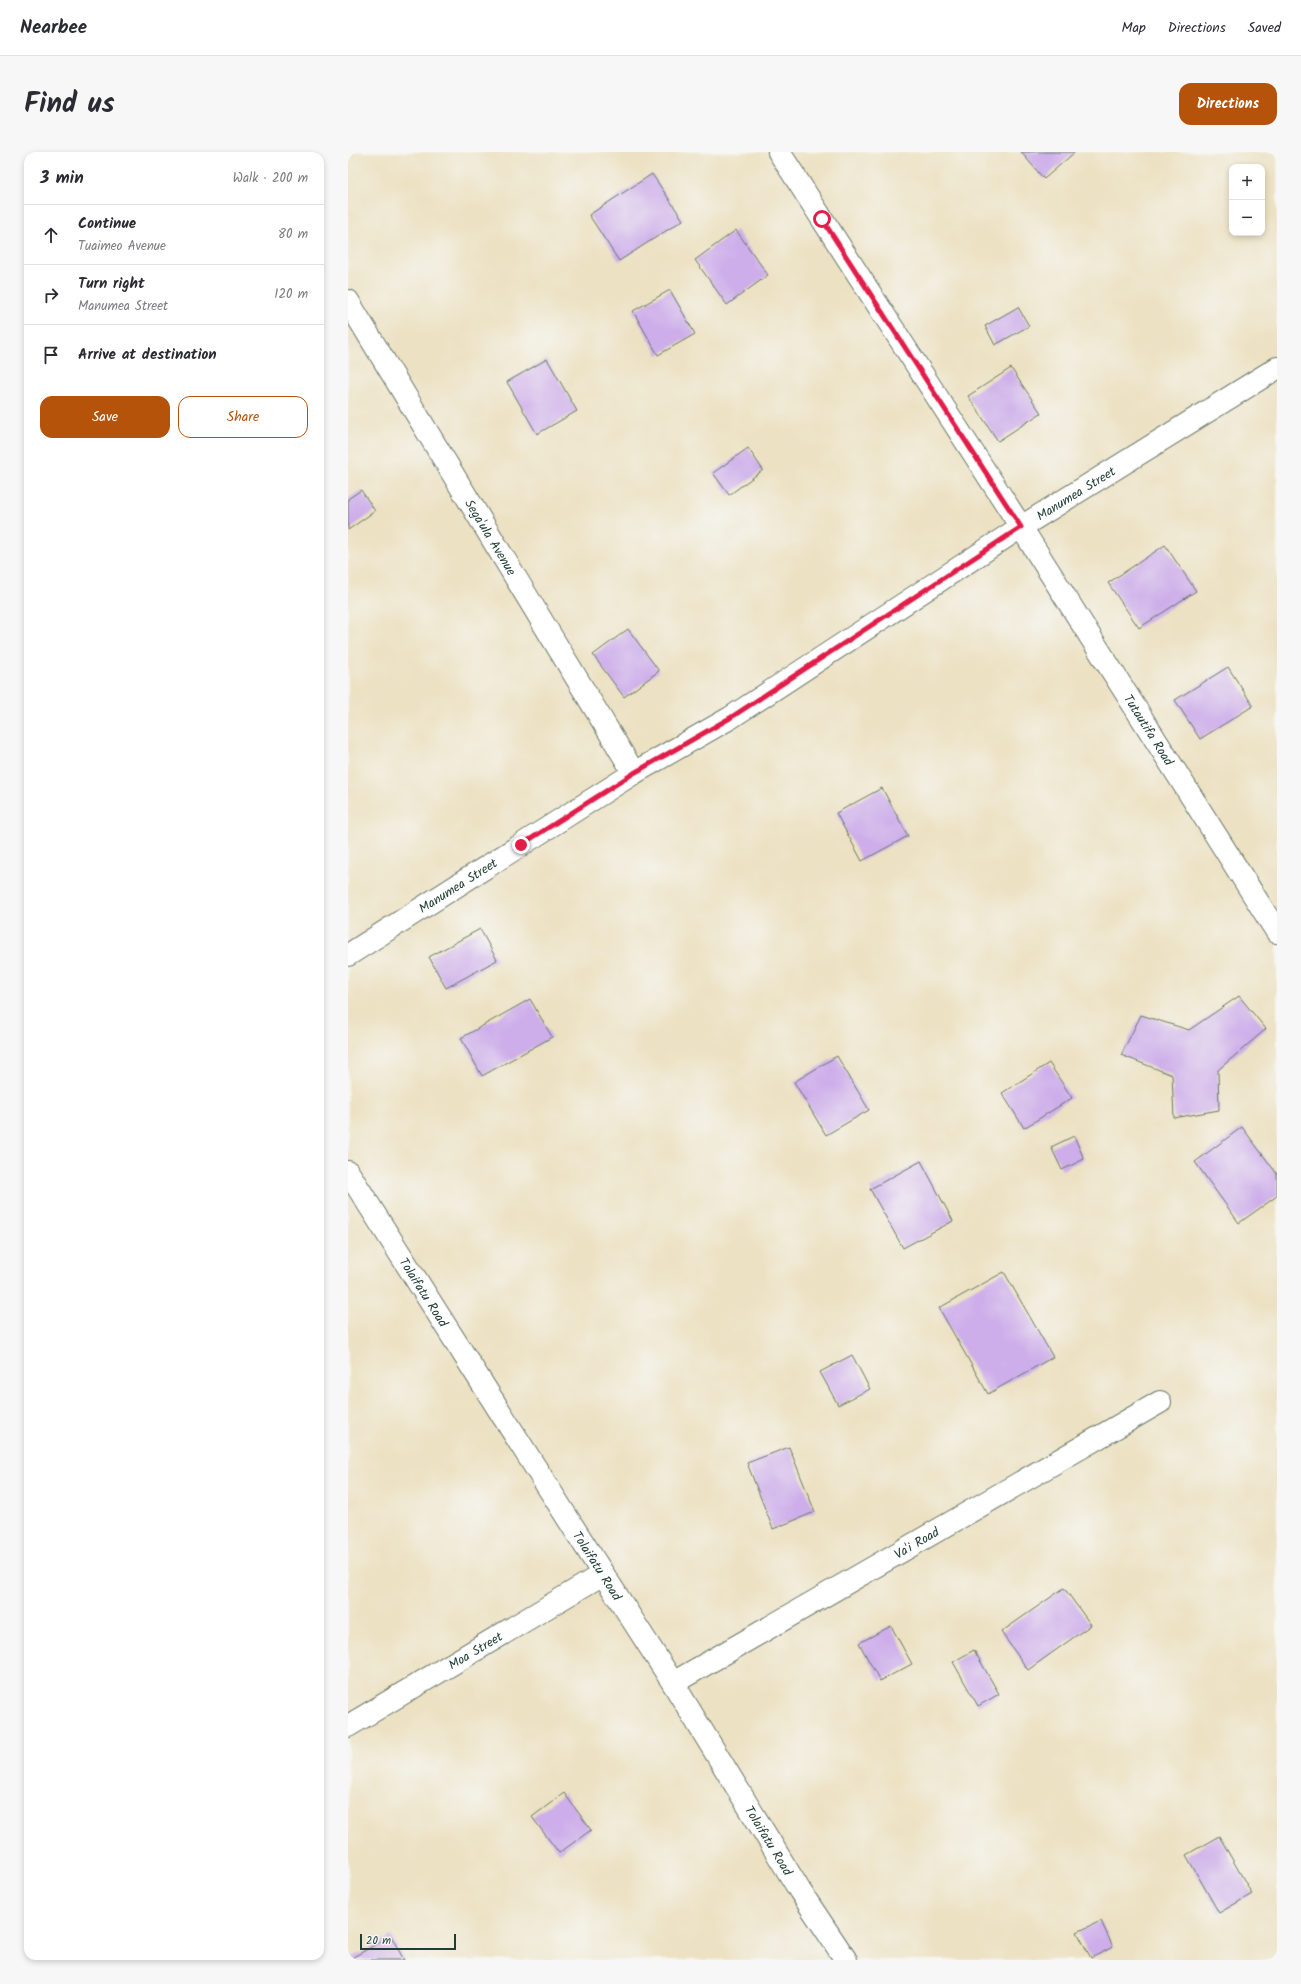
<!DOCTYPE html>
<meta charset="utf-8">
<style>
body{margin:0;font-family:Kalam,sans-serif;background:#f7f7f7;color:#2b2b33}
.controls{position:absolute;right:12px;top:12px;display:grid;overflow:hidden;border-radius:8px;box-shadow:0 2px 6px #0003}
.controls button{width:36px;height:36px;display:grid;place-items:center;padding:0;border:0;border-bottom:1px solid #e1e1e2;background:#fff;color:#2b2b33;font:20px sans-serif}
.scale{position:absolute;left:12px;bottom:10px;width:96px;box-sizing:border-box;padding-left:4px;border:2px solid #1f3d34;border-top:0;font-size:11px;line-height:14px;white-space:nowrap;color:#1f3d34;-webkit-text-stroke:3px #f6f6f2;paint-order:stroke}
.stop{position:absolute;width:12px;height:12px;margin:-9px;border:3px solid #e11d48;border-radius:50%;background:#fff}
.stop.end{background:#e11d48;border-color:#fff;box-shadow:0 1px 4px #0008}
.list{margin:0;padding:0;list-style:none}
h2{display:flex;justify-content:space-between;align-items:center;height:52px;margin:0;padding:0 16px;font-size:17px}
h2 small{font-size:13px;font-weight:400;color:#7c7c81}
.list li{display:grid;grid-template-columns:26px 1fr auto;gap:12px;align-items:center;box-sizing:border-box;height:60px;padding:0 16px;border-top:1px solid #e1e1e2}
.list b{display:block;font-size:15px;white-space:nowrap}
.list p{margin:0;font-size:13px;white-space:nowrap;color:#7c7c81}
.list em{font-size:13px;font-style:normal;color:#7c7c81}
.actions{display:flex;gap:8px;padding:12px 16px}
.actions a{flex:1;padding:9px 0;border:1px solid #b45309;border-radius:12px;text-align:center;font-size:14px;color:#b45309}
.actions .main{background:#b45309;color:#fff}
.icon{flex:none;width:22px;height:22px;fill:none;stroke:currentColor;stroke-width:2;stroke-linecap:round;stroke-linejoin:round}
.map{position:relative;flex:none;width:929px;height:1808px;overflow:hidden;border-radius:12px}
header{display:flex;align-items:center;gap:24px;box-sizing:border-box;height:56px;padding:0 20px;background:#fff;border-bottom:1px solid #e1e1e2}
header strong{font-size:19px}
nav{display:flex;gap:22px;margin-inline-start:auto;font-size:14px}
.intro{display:flex;align-items:center;justify-content:space-between;box-sizing:border-box;height:96px;padding:0 24px}
h1{margin:0;font-size:28px}
.button{padding:10px 18px;border-radius:12px;background:#b45309;color:#fff;font-size:14px;font-weight:700}
main{display:flex;gap:24px;padding:0 24px}
aside{flex:1;background:#fff;border-radius:12px;box-shadow:0 2px 6px #0003}
.map>svg:first-child{display:block}
.building{fill:#cdaeea}
.lines{fill:none;stroke-linecap:round;stroke-linejoin:round}
.minor-casing{stroke:#677666;stroke-width:24}
.minor{stroke:#fff;stroke-width:22}
.route{stroke:#e11d48;stroke-width:5}
.labels{text-anchor:middle;stroke-width:3.5;stroke-linejoin:round;paint-order:stroke}
.street-label{font-size:13px;fill:#1f3d34;stroke:#f6f6f2}
</style>
<header>
<strong>Nearbee</strong>
<nav><a>Map</a><a>Directions</a><a>Saved</a></nav>
</header>
<div class="intro"><h1>Find us</h1><a class="button">Directions</a></div>
<main>
<aside>
<h2>3 min<small>Walk · 200 m</small></h2>
<ul class="list">
<li><svg class="icon" aria-label="ahead" viewBox="0 0 24 24"><path d="M12 20V5M6 11l6-6 6 6"/></svg><div><b>Continue</b><p>Tuaimeo Avenue</p></div><em>80 m</em></li>
<li><svg class="icon" aria-label="right" viewBox="0 0 24 24"><path d="M7 20v-9h11M14 6l5 5-5 5"/></svg><div><b>Turn right</b><p>Manumea Street</p></div><em>120 m</em></li>
<li><svg class="icon" aria-label="arrive" viewBox="0 0 24 24"><path d="M6 21V4h12l-3 4 3 4H6"/></svg><div><b>Arrive at destination</b></div></li>
</ul>
<div class="actions"><a class="main">Save</a><a>Share</a></div>
</aside>
<div class="map">
<svg width="929" height="1808" viewBox="0 0 929 1808">
<rect width="100%" height="100%" fill="#f6f6f2"/>
<filter id="ink" filterUnits="userSpaceOnUse"><feTurbulence type="fractalNoise" baseFrequency=".025" numOctaves="2"/><feDisplacementMap in="SourceGraphic" scale="8" xChannelSelector="R" yChannelSelector="G"/><feConvolveMatrix kernelMatrix="1 2 1 2 8 2 1 2 1" color-interpolation-filters="sRGB"/></filter>
<filter id="wash" filterUnits="userSpaceOnUse"><feTurbulence type="fractalNoise" baseFrequency=".012" numOctaves="4" result="noise"/><feDisplacementMap in="SourceGraphic" scale="16" xChannelSelector="R" yChannelSelector="G"/><feGaussianBlur stdDeviation="0.9" result="paint"/><feColorMatrix in="noise" values="0 0 0 0 0 0 0 0 0 0 0 0 0 0 0 0 0 1.4 0 .05"/><feComposite in="paint" operator="in"/></filter>
<g filter="url(#wash)">
<rect width="100%" height="100%" fill="#ece1c2"/>
<g id="blocks">
<g class="building">
<path d="M673 0H727L696 27Z"/>
<path d="M304 22 335 68 271 109 241 63Z"/>
<path d="M388 78 420 123 379 153 347 108Z"/>
<path d="M322 138 347 182 310 203 285 159Z"/>
<path d="M670 155 681 174 647 193 637 174Z"/>
<path d="M199 207 229 259 189 282 159 230Z"/>
<path d="M663 216 693 261 650 289 620 244Z"/>
<path d="M400 296 415 318 381 343 365 321Z"/>
<path d="M13 338 27 359 0 378V347Z"/>
<path d="M817 393 848 439 791 476 760 431Z"/>
<path d="M280 477 311 519 276 545 245 503Z"/>
<path d="M880 515 905 554 852 587 827 548Z"/>
<path d="M534 636 560 684 514 709 488 661Z"/>
<path d="M132 777 149 808 98 836 81 805Z"/>
<path d="M891 844 918 877 870 918 871 958 826 966 824 923 773 903 793 863 841 878Z"/>
<path d="M182 847 204 885 134 924 113 886Z"/>
<path d="M489 904 521 958 478 983 446 930Z"/>
<path d="M701 911 724 946 676 976 654 941Z"/>
<path d="M894 975 929 1022V1044L891 1071 847 1010Z"/>
<path d="M726 984 736 1007 714 1018 703 995Z"/>
<path d="M573 1009 605 1069 555 1096 522 1037Z"/>
<path d="M656 1120 705 1205 640 1242 591 1156Z"/>
<path d="M504 1203 522 1237 490 1253 472 1220Z"/>
<path d="M441 1295 467 1360 425 1377 399 1311Z"/>
<path d="M716 1436 743 1473 680 1518 653 1480Z"/>
<path d="M543 1474 564 1512 532 1529 511 1491Z"/>
<path d="M626 1498 651 1542 630 1554 605 1510Z"/>
<path d="M216 1641 243 1678 211 1701 184 1665Z"/>
<path d="M871 1684 904 1742 871 1761 838 1703Z"/>
<path d="M753 1769 765 1795 743 1806 729 1780Z"/>
<path d="M43 1784 56 1808H0Z"/>
</g>
</g>
</g>
<g filter="url(#ink)">
<use href="#blocks" fill-opacity="0" stroke="#677666" stroke-width="1"/>
<g class="lines">
<defs>
<g id="minor">
<path id="s1" d="M431 0 673 375 929 780"/>
<path id="s2" d="M0 149 286 621"/>
<path id="s3" d="M0 803 286 621 382 566 673 375 929 216"/>
<path id="s4" d="M0 1020 255 1422 325 1531 452 1739 498 1808"/>
<path id="s5" d="M325 1531 812 1250"/>
<path id="s6" d="M0 1574 255 1422"/>
</g>
</defs>
<use href="#minor" class="minor-casing"/>
<use href="#minor" class="minor"/>
</g>
</g>
<g class="lines" filter="url(#ink)">
<path class="route" d="M173 693 286 621 382 566 673 375 474 67"/>
</g>
<g class="labels">
<g class="street-label">
<text dy="5" stroke="none"><textPath href="#s3" startOffset="862">Manumea Street</textPath></text>
<text dy="5" stroke="none"><textPath href="#s2" startOffset="276">Sega'ula Avenue</textPath></text>
<text dy="5" stroke="none"><textPath href="#s1" startOffset="686">Tutautifa Road</textPath></text>
<text dy="5" stroke="none"><textPath href="#s3" startOffset="130">Manumea Street</textPath></text>
<text dy="5" stroke="none"><textPath href="#s4" startOffset="142">Tolaifatu Road</textPath></text>
<text dy="5" stroke="none"><textPath href="#s5" startOffset="281">Va'i Road</textPath></text>
<text dy="5" stroke="none"><textPath href="#s4" startOffset="466">Tolaifatu Road</textPath></text>
<text dy="5" stroke="none"><textPath href="#s6" startOffset="148">Moa Street</textPath></text>
<text dy="5" stroke="none"><textPath href="#s4" startOffset="790">Tolaifatu Road</textPath></text>
</g>
</g>
</svg>
<div class="controls">
<button>+</button>
<button>−</button>
</div>
<div class="scale">20 m</div>
<div class="stop" style="left:474px;top:67px"></div>
<div class="stop end" style="left:173px;top:693px"></div>
</div>
</main>
